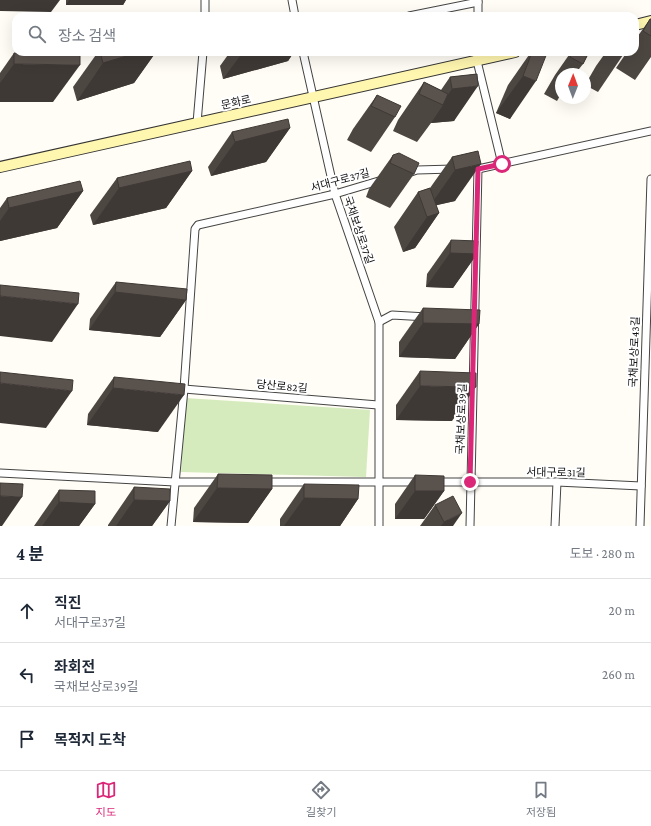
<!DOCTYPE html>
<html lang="ko">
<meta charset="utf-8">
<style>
body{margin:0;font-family:"Crimson Pro","Noto Sans KR",serif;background:#f2f2f3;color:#1f2937}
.compass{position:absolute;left:555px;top:68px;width:36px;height:36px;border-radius:50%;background:#fff;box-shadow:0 4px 16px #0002;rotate:1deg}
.stop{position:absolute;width:12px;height:12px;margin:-9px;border:3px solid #db2777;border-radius:50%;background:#fff}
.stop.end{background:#db2777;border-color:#fff;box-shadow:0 1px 4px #0008}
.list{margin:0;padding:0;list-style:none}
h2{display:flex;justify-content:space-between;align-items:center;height:52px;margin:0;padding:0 16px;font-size:17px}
h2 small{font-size:13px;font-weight:400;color:#747a83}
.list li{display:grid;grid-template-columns:26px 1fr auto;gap:12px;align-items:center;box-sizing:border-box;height:64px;padding:0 16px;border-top:1px solid #e0e1e3}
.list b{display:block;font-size:15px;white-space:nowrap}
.list p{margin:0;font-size:13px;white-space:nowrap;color:#747a83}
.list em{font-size:13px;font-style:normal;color:#747a83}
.icon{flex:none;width:22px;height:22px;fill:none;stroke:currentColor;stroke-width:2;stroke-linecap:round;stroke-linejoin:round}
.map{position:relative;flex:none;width:651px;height:526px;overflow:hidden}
.search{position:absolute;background:#fff;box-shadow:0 4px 16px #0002;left:12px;right:12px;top:12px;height:44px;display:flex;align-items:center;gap:10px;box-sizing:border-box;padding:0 14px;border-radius:12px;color:#747a83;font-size:15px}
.sheet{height:244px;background:#fff}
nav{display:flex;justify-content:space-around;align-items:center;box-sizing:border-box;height:56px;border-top:1px solid #e0e1e3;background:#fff;font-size:11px;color:#747a83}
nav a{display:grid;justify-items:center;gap:2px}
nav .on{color:#db2777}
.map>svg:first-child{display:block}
.green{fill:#d5ebbd}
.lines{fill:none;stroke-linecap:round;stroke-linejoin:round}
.street-casing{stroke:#444;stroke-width:9}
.secondary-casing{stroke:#333;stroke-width:12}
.street{stroke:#fff;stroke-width:7}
.secondary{stroke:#fff6b0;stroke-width:10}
.wall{fill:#4d4742}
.shaded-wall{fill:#3f3936}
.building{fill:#5a524d;stroke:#3f3936}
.route{stroke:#db2777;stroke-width:5}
.labels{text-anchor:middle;stroke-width:4;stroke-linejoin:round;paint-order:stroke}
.street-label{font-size:11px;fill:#111;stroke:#fff}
</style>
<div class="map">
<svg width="651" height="526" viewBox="0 0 651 526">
<rect width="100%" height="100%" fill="#fffdf5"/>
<path class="green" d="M185 398 370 410 366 477 181 472Z"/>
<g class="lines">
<defs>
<g id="street">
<path d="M205 0V16"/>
<path d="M292 0 295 16"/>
<path d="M409 16 478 2"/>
<path d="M478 16V0"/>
<path d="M303 52 335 194 379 322V526"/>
<path d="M477 52V61L502 164"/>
<path d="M197 123 203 52"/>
<path d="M469 169H478L651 131"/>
<path d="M408 173 417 170 453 169"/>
<path d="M379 322 392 315 427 317"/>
<path d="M184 389 378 405"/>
<path d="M0 473 175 482H221"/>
<path d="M263 482H419"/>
<path d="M435 482H557L641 486"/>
<path d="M171 526 184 389 195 229 198 225 335 194 382 180"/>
<path d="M470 526 478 169"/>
<path d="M555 526 557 482"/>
<path d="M640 526 651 179"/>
</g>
<g id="secondary">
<path d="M635 25 651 21"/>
<path d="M0 167 515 52"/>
</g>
</defs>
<use href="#street" class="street-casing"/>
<use href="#secondary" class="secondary-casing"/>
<use href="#street" class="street"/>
<use href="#secondary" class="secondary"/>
</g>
<g class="wall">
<path d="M66 0H126L123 5H66Z"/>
<path d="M650 19H651V57L635 80 616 68 627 52H635V40Z"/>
<path d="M98 52H156L134 83 77 101 73 87Z"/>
<path d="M230 52H294L288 61 223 79 220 66Z"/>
<path d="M531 52H546L510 119 496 113 508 85Z"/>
<path d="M571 52H589L583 64 575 74H561V94L557 101 544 94 555 75Z"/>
<path d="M606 52H625L598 92 585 85 596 66Z"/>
<path d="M14 53 53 102H0V73Z"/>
<path d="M477 74 454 121 431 123 417 142 393 131 398 120 424 82 441 90 450 77Z"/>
<path d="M377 95 395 117 371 152 347 140 353 129Z"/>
<path d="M290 128 266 162 211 176 208 167 232 132Z"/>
<path d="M478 151 455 201 436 205 439 213 415 248 403 252 394 227 418 192 430 188 452 157Z"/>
<path d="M393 155 414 174 390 208 366 197 369 189Z"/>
<path d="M192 171 166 208 93 225 90 215 117 178Z"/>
<path d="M83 191 57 228 0 241V208L7 198Z"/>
<path d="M451 240 477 254 453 288 426 287 427 274Z"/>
<path d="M116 282 186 300 160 337 89 330 90 319Z"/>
<path d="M423 308 479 324 455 359 399 357V342Z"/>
<path d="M420 371 452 421 396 420V405Z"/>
<path d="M114 377 158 432 87 425 88 414Z"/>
<path d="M218 474 272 489 248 523 193 522 194 508Z"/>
<path d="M415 475 444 491 424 519H395V504Z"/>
<path d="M304 484 358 499 340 526H280V519Z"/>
<path d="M134 487 170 501 152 526H108V525Z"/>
<path d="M59 490 95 504 79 526H34Z"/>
<path d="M435 505 453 526H420Z"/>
</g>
<g class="shaded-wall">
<path d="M0 0H60L51 12 0 11Z"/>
<path d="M69 0H126L123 5H66Z"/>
<path d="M140 52H156L134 83 77 101 103 63Z"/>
<path d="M243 52H294L288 61 223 79Z"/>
<path d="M14 64 80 65 53 102H0V83Z"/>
<path d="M523 76 536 81 510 119 496 113Z"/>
<path d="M478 86 454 121 431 123 443 105 441 104 452 89Z"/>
<path d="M290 128 266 162 211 176 235 142Z"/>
<path d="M481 164 455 201 429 207 455 170Z"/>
<path d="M192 171 166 208 93 225 119 188Z"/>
<path d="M83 191 57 228 0 241V221L9 208Z"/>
<path d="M439 213 415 248 403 252 427 217Z"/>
<path d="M450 253 477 254 453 288 426 287Z"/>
<path d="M115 292 186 300 160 337 89 330Z"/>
<path d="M0 296 78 304 52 342 0 336Z"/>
<path d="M423 323 479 324 455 359 399 357Z"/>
<path d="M0 383 72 391 46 428 0 423Z"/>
<path d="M420 386 476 387 452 421 396 420Z"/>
<path d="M113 388 184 395 158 432 87 425Z"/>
<path d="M217 488 272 489 248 523 193 522Z"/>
<path d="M415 491H444L424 519H395Z"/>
<path d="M0 496 22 497 2 526H0Z"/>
<path d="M304 498 358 499 340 526H284Z"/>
<path d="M134 500 170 501 152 526H116Z"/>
<path d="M59 502 95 504 79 526H42Z"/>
<path d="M462 513 453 526H441L444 522Z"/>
</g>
<g class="building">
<path d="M308 14 309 16H300Z"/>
<path d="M650 19H651V36L643 31Z"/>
<path d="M100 52H140L103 63Z"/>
<path d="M532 52H546L547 53 536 81 523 76Z"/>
<path d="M573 52H589L583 64 570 57Z"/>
<path d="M619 52H625L624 55Z"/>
<path d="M14 53 80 55V65L14 64Z"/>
<path d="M477 74 478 86 452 89 450 77Z"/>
<path d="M424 82 448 94 443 105 419 94Z"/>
<path d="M377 95 401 106 395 117 371 106Z"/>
<path d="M288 119 290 128 235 142 232 132Z"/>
<path d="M478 151 481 164 455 170 452 157Z"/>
<path d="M399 153 419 163 414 174 390 163 393 155Z"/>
<path d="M190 161 192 171 119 188 117 178Z"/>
<path d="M80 181 83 191 9 208 7 198Z"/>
<path d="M430 188 439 213 427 217 418 192Z"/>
<path d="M451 240 478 241 477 254 450 253Z"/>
<path d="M116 282 187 289 186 300 115 292Z"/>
<path d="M0 285 79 293 78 304 0 296Z"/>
<path d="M423 308 480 310 479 324 423 323Z"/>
<path d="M420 371 476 373V387L420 386Z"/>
<path d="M0 372 73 380 72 391 0 383Z"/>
<path d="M114 377 185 384 184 395 113 388Z"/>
<path d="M218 474 272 475V489L217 488Z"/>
<path d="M415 475 444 476V491H415Z"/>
<path d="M0 483 23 484 22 497 0 496Z"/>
<path d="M304 484 359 485 358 499 304 498Z"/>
<path d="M134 487 170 489V501L134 500Z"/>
<path d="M59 490 95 491V504L59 502Z"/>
<path d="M453 496 462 513 444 522 435 505Z"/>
</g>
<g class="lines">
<path class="route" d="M470 482 478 169 502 164"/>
</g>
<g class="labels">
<g class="street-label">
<text transform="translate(236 102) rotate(-13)" y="4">문화로</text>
<text transform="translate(340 180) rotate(-15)" y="4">서대구로37길</text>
<text transform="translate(359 230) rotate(71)" y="4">국채보상로37길</text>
<text transform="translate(634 352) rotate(-88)" y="4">국채보상로43길</text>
<text transform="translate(282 386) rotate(5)" y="4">당산로82길</text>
<text transform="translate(461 419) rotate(-88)" y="4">국채보상로39길</text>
<text transform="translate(556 472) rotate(1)" y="4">서대구로31길</text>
</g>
</g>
</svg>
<svg class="compass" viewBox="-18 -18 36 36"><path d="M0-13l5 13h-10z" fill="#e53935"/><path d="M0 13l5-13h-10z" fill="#747a83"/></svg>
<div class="stop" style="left:502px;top:164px"></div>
<div class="stop end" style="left:470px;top:482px"></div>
<div class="search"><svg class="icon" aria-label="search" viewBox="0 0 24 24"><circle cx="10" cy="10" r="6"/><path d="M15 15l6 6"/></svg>장소 검색</div>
</div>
<section class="sheet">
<h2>4 분<small>도보 · 280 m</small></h2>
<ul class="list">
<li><svg class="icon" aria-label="ahead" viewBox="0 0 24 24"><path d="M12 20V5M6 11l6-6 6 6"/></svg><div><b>직진</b><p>서대구로37길</p></div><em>20 m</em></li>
<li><svg class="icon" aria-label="left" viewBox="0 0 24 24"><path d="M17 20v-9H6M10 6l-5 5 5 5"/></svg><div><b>좌회전</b><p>국채보상로39길</p></div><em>260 m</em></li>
<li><svg class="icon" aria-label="arrive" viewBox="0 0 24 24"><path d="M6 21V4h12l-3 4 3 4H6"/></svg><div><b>목적지 도착</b></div></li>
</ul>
</section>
<nav>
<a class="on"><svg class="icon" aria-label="map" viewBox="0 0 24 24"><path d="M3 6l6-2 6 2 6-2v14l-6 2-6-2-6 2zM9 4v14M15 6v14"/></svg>지도</a>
<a><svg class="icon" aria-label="directions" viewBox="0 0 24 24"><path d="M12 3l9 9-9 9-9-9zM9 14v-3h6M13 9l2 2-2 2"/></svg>길찾기</a>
<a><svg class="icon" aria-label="saved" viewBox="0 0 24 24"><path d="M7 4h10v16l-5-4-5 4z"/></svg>저장됨</a>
</nav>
